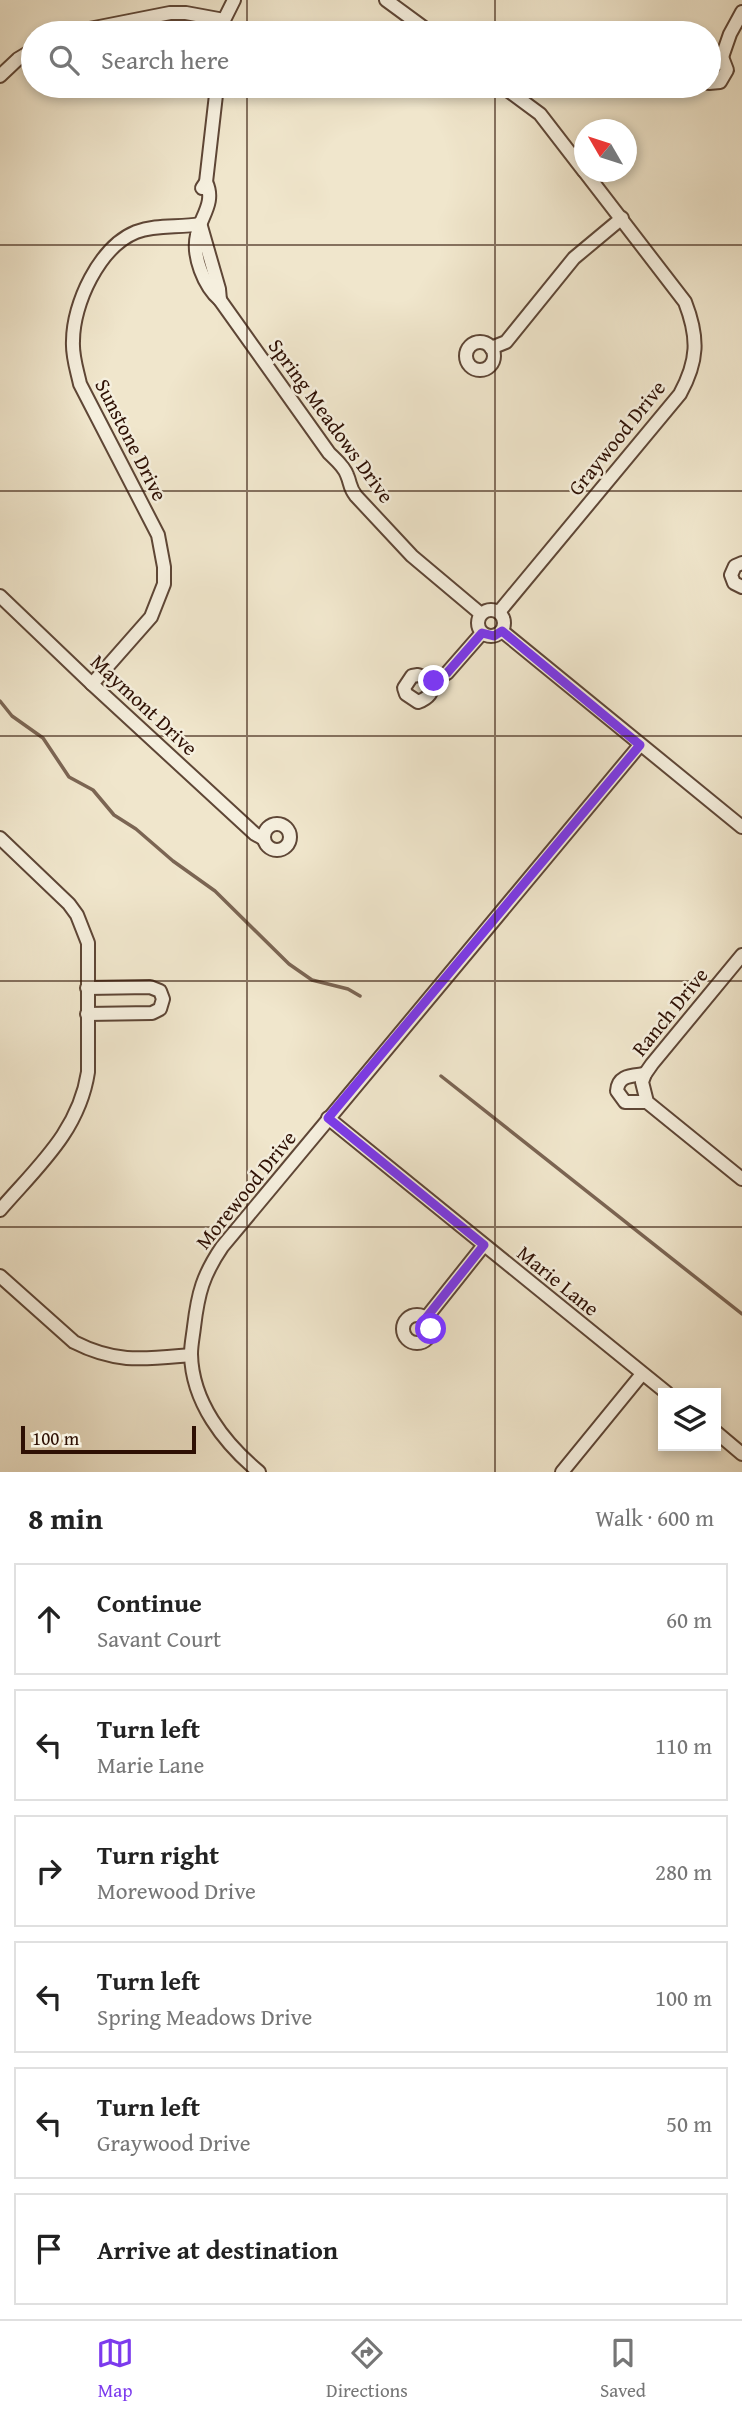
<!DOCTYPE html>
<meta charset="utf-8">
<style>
body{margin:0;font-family:"Gentium Book Plus",serif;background:#f6f6f6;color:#222}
.controls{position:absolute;right:21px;bottom:21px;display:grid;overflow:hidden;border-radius:0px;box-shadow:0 4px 10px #0003}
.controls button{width:63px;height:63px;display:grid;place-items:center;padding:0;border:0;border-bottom:2px solid #e0e0e0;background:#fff;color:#222;font:35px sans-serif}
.compass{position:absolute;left:574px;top:119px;width:63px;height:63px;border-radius:50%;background:#fff;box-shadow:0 4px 10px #0003;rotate:309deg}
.scale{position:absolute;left:21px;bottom:18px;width:175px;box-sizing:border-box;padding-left:7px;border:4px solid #2e1004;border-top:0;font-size:19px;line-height:24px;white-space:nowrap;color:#2e1004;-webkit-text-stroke:5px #f5efde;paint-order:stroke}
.stop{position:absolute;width:21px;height:21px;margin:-16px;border:5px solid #7c3aed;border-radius:50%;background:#fff}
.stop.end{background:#7c3aed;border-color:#fff;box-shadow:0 2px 7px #0008}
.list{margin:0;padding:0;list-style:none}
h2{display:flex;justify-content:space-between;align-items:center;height:91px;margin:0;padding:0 28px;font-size:30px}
h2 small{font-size:23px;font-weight:400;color:#767676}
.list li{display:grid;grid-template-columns:46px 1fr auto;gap:21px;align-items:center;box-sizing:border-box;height:112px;margin:0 14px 14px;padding:0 14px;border:2px solid #e0e0e0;border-radius:0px}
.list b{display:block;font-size:26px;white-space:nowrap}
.list p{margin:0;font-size:23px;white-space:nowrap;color:#767676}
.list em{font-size:23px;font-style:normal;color:#767676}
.icon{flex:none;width:38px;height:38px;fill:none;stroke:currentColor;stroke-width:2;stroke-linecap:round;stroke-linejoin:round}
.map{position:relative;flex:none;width:742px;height:1472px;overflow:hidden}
.search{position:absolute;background:#fff;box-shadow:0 4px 10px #0003;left:21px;right:21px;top:21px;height:77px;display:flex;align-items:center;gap:18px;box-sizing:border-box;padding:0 24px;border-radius:38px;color:#767676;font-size:26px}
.sheet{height:847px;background:#fff}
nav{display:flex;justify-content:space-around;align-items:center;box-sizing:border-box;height:98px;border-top:2px solid #e0e0e0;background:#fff;font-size:19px;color:#767676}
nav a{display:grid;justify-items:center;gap:4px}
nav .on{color:#7c3aed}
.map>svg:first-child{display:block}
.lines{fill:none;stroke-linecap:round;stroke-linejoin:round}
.stream{stroke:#7b6553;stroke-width:3.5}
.minor-casing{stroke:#5e4636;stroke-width:16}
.minor{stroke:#f5efde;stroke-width:12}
.route{stroke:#7c3aed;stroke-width:9}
.grid{fill:none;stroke:#2e1004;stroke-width:2;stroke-opacity:0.55}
.labels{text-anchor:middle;stroke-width:5;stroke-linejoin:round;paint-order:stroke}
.street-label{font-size:21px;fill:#2e1004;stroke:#f5efde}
</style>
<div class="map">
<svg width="742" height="1472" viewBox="0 0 742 1472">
<rect width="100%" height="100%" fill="#f0e6cc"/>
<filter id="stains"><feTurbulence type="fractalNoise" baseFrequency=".00286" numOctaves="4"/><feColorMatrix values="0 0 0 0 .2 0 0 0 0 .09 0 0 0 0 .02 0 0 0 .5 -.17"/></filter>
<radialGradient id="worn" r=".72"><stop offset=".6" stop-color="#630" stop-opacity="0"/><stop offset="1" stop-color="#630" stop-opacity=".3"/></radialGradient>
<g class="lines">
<g class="stream">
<path d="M0 701 12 716 43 738 69 777 93 790 114 815 136 829 173 861 215 891 289 964 312 980 348 989 360 996"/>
<path d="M441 1076 742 1314"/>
</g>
<defs>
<g id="minor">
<path d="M386 0 431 33"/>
<path d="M69 33 170 13H186L224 20"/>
<path d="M223 33 224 20 234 0"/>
<path d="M709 54 722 57 727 70 720 82 709 83"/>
<path d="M722 57 730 34 742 12"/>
<path d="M0 76 18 59 33 50"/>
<path d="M502 86 540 114 584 171"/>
<path d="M206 182C216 203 200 217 197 235 192 256 204 286 220 300L329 453C335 459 344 466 347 475 351 484 349 487 356 496L412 556 481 614"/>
<path d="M202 188 206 182 217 86"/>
<path d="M200 223 219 289 220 300"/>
<circle cx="480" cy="356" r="14"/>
<path d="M491 348 506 342 574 258 622 218"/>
<path d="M742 563 735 566 731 575 734 583 742 587"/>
<path d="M0 596 92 684 255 834 264 839"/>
<circle cx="491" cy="623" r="13"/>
<path d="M499 612 680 394C698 361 699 338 685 302L585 172"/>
<path d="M502 631 742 827"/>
<path d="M434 681 418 675 412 676 404 688 406 694 418 702C429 698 433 692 434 681L447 673 482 633"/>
<path d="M92 684 151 617 164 584V567L158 535 80 384C77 370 72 356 73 341 73 304 99 247 136 232 157 224 179 228 200 224"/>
<circle cx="277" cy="837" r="13"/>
<path d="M0 838 69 904 77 915 88 943V1072C79 1131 38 1166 0 1210"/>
<path d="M742 955 652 1064 645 1074 642 1082 647 1102 742 1179"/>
<path d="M87 988 150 987 160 991 163 999 160 1009 152 1013 87 1014"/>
<path d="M645 1074C631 1076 618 1075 617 1091L625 1102H647"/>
<path d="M328 1118 667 1393"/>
<path d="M0 1276 74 1342C117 1364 145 1359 191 1355"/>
<circle cx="417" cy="1329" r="14"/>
<path d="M426 1318 484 1245"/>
<path d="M716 1432 742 1454"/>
<path d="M259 1472C224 1443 192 1402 191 1354 191 1345 193 1336 194 1327 198 1293 203 1275 222 1247 361 1079 502 913 640 745"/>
<path d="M562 1472 642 1374"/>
</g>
</defs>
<use href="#minor" class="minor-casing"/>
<use href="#minor" class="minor"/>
</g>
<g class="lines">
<path class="route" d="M431 1329 426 1318 484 1245 328 1118 640 745 502 631 494 636 482 633 447 673 434 681"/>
</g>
<path class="grid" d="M247 0V33M495 0V33M247 86V1472M495 86V1472M0 245H742M0 491H742M0 736H742M0 981H742M0 1227H742"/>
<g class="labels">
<g class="street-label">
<text transform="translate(331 421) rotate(54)" y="7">Spring Meadows Drive</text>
<text transform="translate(617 438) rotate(-51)" y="7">Graywood Drive</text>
<text transform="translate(131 440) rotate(63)" y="7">Sunstone Drive</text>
<text transform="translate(144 705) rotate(43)" y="7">Maymont Drive</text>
<text transform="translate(670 1012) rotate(-51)" y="7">Ranch Drive</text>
<text transform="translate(246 1190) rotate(-51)" y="7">Morewood Drive</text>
<text transform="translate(558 1281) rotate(39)" y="7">Marie Lane</text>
</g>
</g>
<rect width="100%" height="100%" filter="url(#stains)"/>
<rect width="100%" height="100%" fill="url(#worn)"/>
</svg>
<div class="controls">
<button><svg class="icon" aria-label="layers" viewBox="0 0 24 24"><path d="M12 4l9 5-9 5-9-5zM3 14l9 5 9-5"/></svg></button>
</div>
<svg class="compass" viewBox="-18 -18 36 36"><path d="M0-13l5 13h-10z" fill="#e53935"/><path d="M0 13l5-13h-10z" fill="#767676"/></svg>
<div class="scale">100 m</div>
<div class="stop" style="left:431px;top:1329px"></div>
<div class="stop end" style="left:434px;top:681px"></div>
<div class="search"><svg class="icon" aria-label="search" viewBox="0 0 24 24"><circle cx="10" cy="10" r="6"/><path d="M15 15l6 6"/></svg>Search here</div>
</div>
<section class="sheet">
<h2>8 min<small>Walk · 600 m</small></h2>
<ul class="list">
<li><svg class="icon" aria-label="ahead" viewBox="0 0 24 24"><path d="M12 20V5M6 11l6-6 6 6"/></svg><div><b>Continue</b><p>Savant Court</p></div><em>60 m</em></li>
<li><svg class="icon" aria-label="left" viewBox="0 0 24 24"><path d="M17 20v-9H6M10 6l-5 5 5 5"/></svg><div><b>Turn left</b><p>Marie Lane</p></div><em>110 m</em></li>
<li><svg class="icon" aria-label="right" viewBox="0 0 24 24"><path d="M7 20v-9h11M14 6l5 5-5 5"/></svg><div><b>Turn right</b><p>Morewood Drive</p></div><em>280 m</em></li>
<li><svg class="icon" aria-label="left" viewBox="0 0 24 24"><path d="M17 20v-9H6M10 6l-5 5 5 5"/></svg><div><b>Turn left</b><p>Spring Meadows Drive</p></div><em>100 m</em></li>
<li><svg class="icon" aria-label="left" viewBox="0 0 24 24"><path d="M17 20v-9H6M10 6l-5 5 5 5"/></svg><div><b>Turn left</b><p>Graywood Drive</p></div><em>50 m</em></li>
<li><svg class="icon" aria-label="arrive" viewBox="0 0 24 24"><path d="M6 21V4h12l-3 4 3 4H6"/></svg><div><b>Arrive at destination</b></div></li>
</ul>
</section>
<nav>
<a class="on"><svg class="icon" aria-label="map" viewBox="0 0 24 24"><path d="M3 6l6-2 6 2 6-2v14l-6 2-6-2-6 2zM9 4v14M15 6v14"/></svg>Map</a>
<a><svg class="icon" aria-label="directions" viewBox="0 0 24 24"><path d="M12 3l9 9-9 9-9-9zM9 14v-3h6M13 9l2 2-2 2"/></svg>Directions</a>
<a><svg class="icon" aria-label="saved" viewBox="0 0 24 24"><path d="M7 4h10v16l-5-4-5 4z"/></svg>Saved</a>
</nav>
